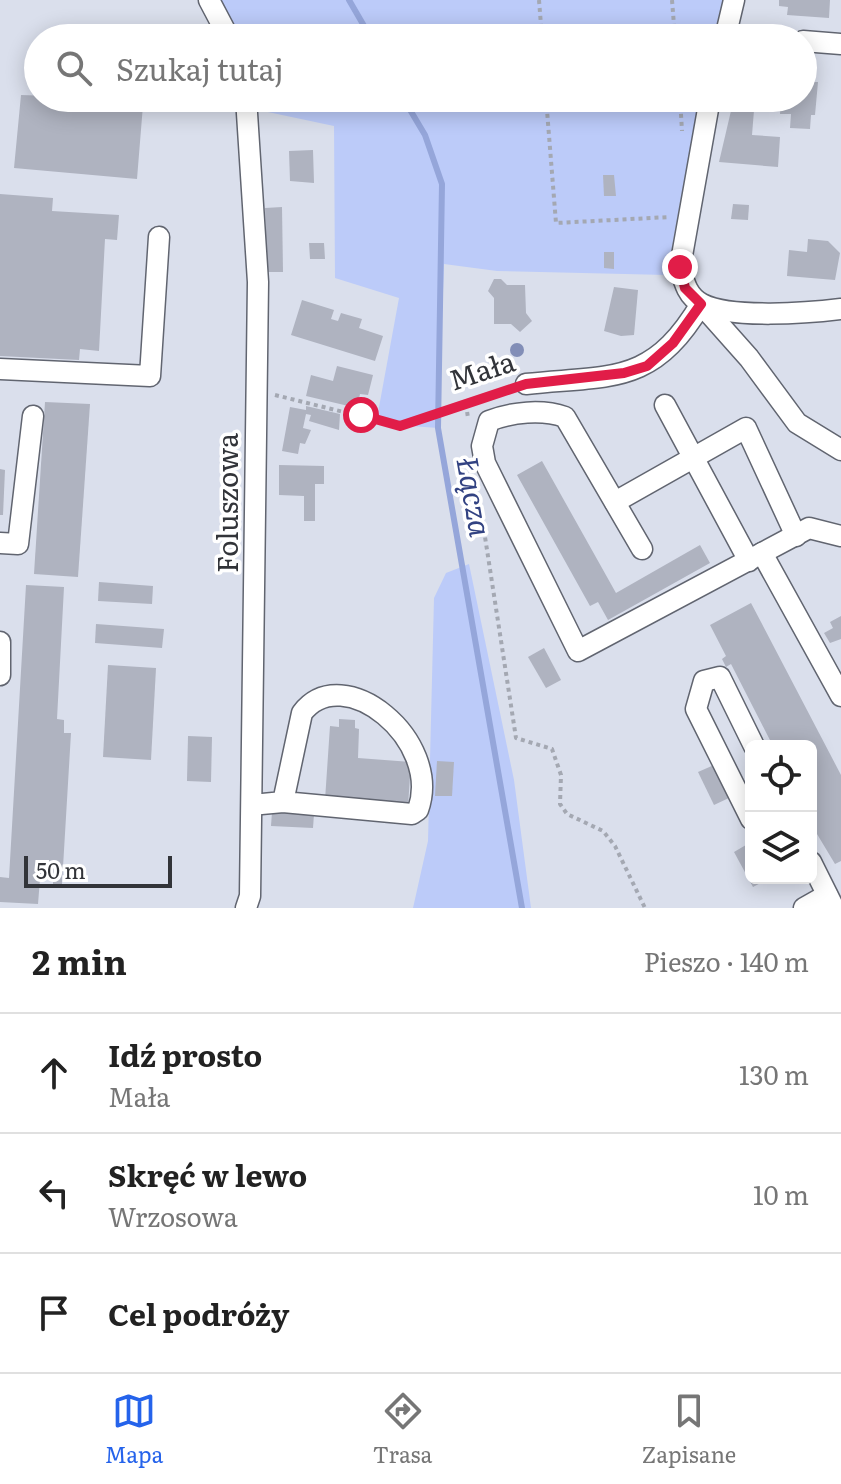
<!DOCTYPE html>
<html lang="pl">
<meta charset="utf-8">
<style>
body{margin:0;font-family:Literata,serif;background:#f2f2f2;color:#222}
.controls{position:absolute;right:24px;bottom:24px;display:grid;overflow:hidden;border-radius:12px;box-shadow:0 4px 20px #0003}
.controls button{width:72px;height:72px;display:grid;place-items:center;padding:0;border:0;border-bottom:2px solid #e0e0e0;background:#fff;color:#222;font:40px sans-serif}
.scale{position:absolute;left:24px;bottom:20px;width:148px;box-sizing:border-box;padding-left:8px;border:4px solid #323439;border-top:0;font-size:22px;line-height:28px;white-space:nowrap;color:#323439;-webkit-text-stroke:6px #fff;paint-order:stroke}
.stop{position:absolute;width:24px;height:24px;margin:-18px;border:6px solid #e11d48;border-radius:50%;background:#fff}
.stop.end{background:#e11d48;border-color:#fff;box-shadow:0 2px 8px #0008}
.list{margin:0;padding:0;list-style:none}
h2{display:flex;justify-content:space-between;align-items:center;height:104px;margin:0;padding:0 32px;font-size:34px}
h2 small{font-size:26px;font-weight:400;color:#767676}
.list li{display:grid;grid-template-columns:52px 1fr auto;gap:24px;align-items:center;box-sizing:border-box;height:120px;padding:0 32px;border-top:2px solid #e0e0e0}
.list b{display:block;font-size:30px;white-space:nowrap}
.list p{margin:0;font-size:26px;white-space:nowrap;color:#767676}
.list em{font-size:26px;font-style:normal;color:#767676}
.icon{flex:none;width:44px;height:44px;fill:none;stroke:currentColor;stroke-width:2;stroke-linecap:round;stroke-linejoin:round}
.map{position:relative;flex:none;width:841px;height:908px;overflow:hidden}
.search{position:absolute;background:#fff;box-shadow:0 4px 20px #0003;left:24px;right:24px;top:24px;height:88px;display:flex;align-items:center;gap:20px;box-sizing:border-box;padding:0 28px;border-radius:44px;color:#767676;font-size:30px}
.sheet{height:464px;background:#fff}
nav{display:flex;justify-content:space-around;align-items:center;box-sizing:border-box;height:112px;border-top:2px solid #e0e0e0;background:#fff;font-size:22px;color:#767676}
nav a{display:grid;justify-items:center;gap:4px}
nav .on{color:#2563eb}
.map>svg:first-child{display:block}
.green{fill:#bccbf9}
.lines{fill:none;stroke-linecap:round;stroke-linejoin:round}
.stream{stroke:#95a6da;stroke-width:6}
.building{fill:#afb3c0}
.minor-casing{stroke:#616570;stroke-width:23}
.path{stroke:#a4a8b2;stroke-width:4;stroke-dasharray:4 4;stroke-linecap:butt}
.minor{stroke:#fff;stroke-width:20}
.tree{fill:#828eb7}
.route{stroke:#e11d48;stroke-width:10}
.labels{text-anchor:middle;stroke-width:7;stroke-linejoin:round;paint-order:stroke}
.street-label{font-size:28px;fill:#323439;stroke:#fff}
.water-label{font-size:30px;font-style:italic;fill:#324282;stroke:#fff}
</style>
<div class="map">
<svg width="841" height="908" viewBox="0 0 841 908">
<rect width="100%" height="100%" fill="#dadfec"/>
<g class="green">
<path d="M213 0H723L713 38H234Z"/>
<path d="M258 98H699L667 275 497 271 444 264 438 428 411 426 377 418 399 298 335 278 334 126 263 111Z"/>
<path d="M469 564 514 780 531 908H413L428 841 434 598 446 573Z"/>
</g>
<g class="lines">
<g class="stream">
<path d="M349 0 371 38"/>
<path d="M403 98 425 135 442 184 438 428 522 908"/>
</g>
</g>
<g class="building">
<path d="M779 0H830L829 18 787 15 788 7 779 6Z"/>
<path d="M803 65 814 66 812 82H818L815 115H811L810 129 790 128 791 114H780L781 98H803Z"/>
<path d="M21 95 109 98V102L143 105 137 179 14 168Z"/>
<path d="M734 98H755L752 135 780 137 778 167 719 162Z"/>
<path d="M313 150 314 183 290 181 289 151Z"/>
<path d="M603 175H614L616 196H604Z"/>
<path d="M0 194 53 198 52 211 119 215 117 240 105 239 99 351 80 349 79 360 0 356Z"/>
<path d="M733 204 749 205 748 220 731 219Z"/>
<path d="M282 207 283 272H267L265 208Z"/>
<path d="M808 239 828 241 840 253 835 280 787 276 789 250 807 252Z"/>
<path d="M309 243H324L325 259H310Z"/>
<path d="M604 252H614V269L604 268Z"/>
<path d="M494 279H501L507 285H525L526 313 532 321 520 332 511 324H494V298L488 291Z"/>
<path d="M614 287 638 290 634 335 621 336 604 331Z"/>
<path d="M302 300 334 310 331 319 338 321 341 313 362 319 359 328 383 336 375 361 291 335Z"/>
<path d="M337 366 373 375 368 395 360 394 357 408 306 396 311 375 333 381Z"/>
<path d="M45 402 90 404 78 577 34 574Z"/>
<path d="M306 406 340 414 339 430 309 421 311 415 306 414 303 428 311 430 305 444 300 443 298 454 282 451 290 407 306 410Z"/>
<path d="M542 461 616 593 700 545 710 563 608 620 598 602 590 606 517 475Z"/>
<path d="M279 465 324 466V484H315V521H304V496L279 495Z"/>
<path d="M0 469 5 470 3 515H0Z"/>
<path d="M99 582 153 586 152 604 98 601Z"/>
<path d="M26 585 64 587 57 719 64 720V733H71L62 884H53V879H40L38 904 0 902V877L9 878Z"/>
<path d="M751 603 841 775V861L835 864 811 824V746H773L731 664 726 667 722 659 726 656 710 625Z"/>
<path d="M841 616V639L830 643 824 633 833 628 830 622Z"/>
<path d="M96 624 164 629 162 648 95 643Z"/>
<path d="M544 648 561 680 546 688 528 657Z"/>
<path d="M108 665 156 668 151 760 103 757Z"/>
<path d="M339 719 355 720V728L359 729 358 758 411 762 408 806 325 800 330 726 339 727Z"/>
<path d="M188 736 212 737 211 782 187 781Z"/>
<path d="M437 761 454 762 452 796H435Z"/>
<path d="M714 765 731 797 714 805 698 772Z"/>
<path d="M272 812 314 814 313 828 271 826Z"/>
<path d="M751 842V878H770L753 887 734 852Z"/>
</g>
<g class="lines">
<defs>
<g id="minor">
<path d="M209 0 229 38"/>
<path d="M726 35 759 38"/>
<path d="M725 38 734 0"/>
<path d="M803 41 841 44"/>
<path d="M710 98 680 267C684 282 687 296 702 304 731 319 809 313 841 309"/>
<path d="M0 369 150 376 159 237"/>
<path d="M526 384C612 375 652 386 701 304L749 358 797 423 841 450"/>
<path d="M665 405 749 561"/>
<path d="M615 502 746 428 796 536"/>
<path d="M0 543 18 544 33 416"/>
<path d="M642 549 565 417C542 409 512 412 489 421L482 446 485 463 578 651 809 528 841 536"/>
<path d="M762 553 841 696"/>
<path d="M0 642V675"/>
<path d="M252 805 283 802 412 814 418 810C443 740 343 659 302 713L283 802"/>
<path d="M751 819 696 709 704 681 720 677 754 746"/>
<path d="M811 862 834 908"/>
<path d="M246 908 250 896 258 282 246 98"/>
<path d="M804 908 827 895"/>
</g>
</defs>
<use href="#minor" class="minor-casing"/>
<g class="path">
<path d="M539 0 542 38"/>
<path d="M672 0 675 38"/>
<path d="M546 98 556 223 670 217"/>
<path d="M680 98 682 131"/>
<path d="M275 395 400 426 508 390"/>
<path d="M466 404 468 418"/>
<path d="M479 498 516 738 552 749 561 775 560 804 567 814 603 831 615 846 645 908"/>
</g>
<use href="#minor" class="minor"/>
</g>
<circle class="tree" cx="517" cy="350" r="7"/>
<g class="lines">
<path class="route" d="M361 415 400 426 526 384 624 373 647 366 673 343 701 304 685 288 680 267"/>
</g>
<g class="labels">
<g class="street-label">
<text transform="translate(482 371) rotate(-18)" y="10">Mała</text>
<text transform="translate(228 503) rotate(-90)" y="10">Foluszowa</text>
</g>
<g class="water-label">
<text transform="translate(473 497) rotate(80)" y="10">Łącza</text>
</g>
</g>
</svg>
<div class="controls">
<button><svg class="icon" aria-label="locate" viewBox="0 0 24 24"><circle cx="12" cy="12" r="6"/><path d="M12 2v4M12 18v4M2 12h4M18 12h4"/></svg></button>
<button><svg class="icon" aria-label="layers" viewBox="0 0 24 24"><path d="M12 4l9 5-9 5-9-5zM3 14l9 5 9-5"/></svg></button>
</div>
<div class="scale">50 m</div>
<div class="stop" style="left:361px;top:415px"></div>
<div class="stop end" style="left:680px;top:267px"></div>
<div class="search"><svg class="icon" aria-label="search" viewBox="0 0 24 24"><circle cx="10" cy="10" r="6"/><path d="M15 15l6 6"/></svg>Szukaj tutaj</div>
</div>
<section class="sheet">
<h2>2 min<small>Pieszo · 140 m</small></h2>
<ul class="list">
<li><svg class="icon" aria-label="ahead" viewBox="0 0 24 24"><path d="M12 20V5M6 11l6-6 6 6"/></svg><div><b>Idź prosto</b><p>Mała</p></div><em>130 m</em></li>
<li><svg class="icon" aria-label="left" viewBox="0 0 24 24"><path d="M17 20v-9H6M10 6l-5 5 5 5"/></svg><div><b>Skręć w lewo</b><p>Wrzosowa</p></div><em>10 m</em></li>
<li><svg class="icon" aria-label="arrive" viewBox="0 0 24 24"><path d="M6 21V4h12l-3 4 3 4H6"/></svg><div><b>Cel podróży</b></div></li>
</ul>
</section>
<nav>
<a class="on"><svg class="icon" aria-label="map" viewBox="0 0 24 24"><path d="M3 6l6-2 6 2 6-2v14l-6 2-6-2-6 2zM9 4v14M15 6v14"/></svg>Mapa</a>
<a><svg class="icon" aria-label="directions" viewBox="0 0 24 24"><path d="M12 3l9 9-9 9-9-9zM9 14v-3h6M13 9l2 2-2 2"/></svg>Trasa</a>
<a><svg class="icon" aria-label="saved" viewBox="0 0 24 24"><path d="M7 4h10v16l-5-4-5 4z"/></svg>Zapisane</a>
</nav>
